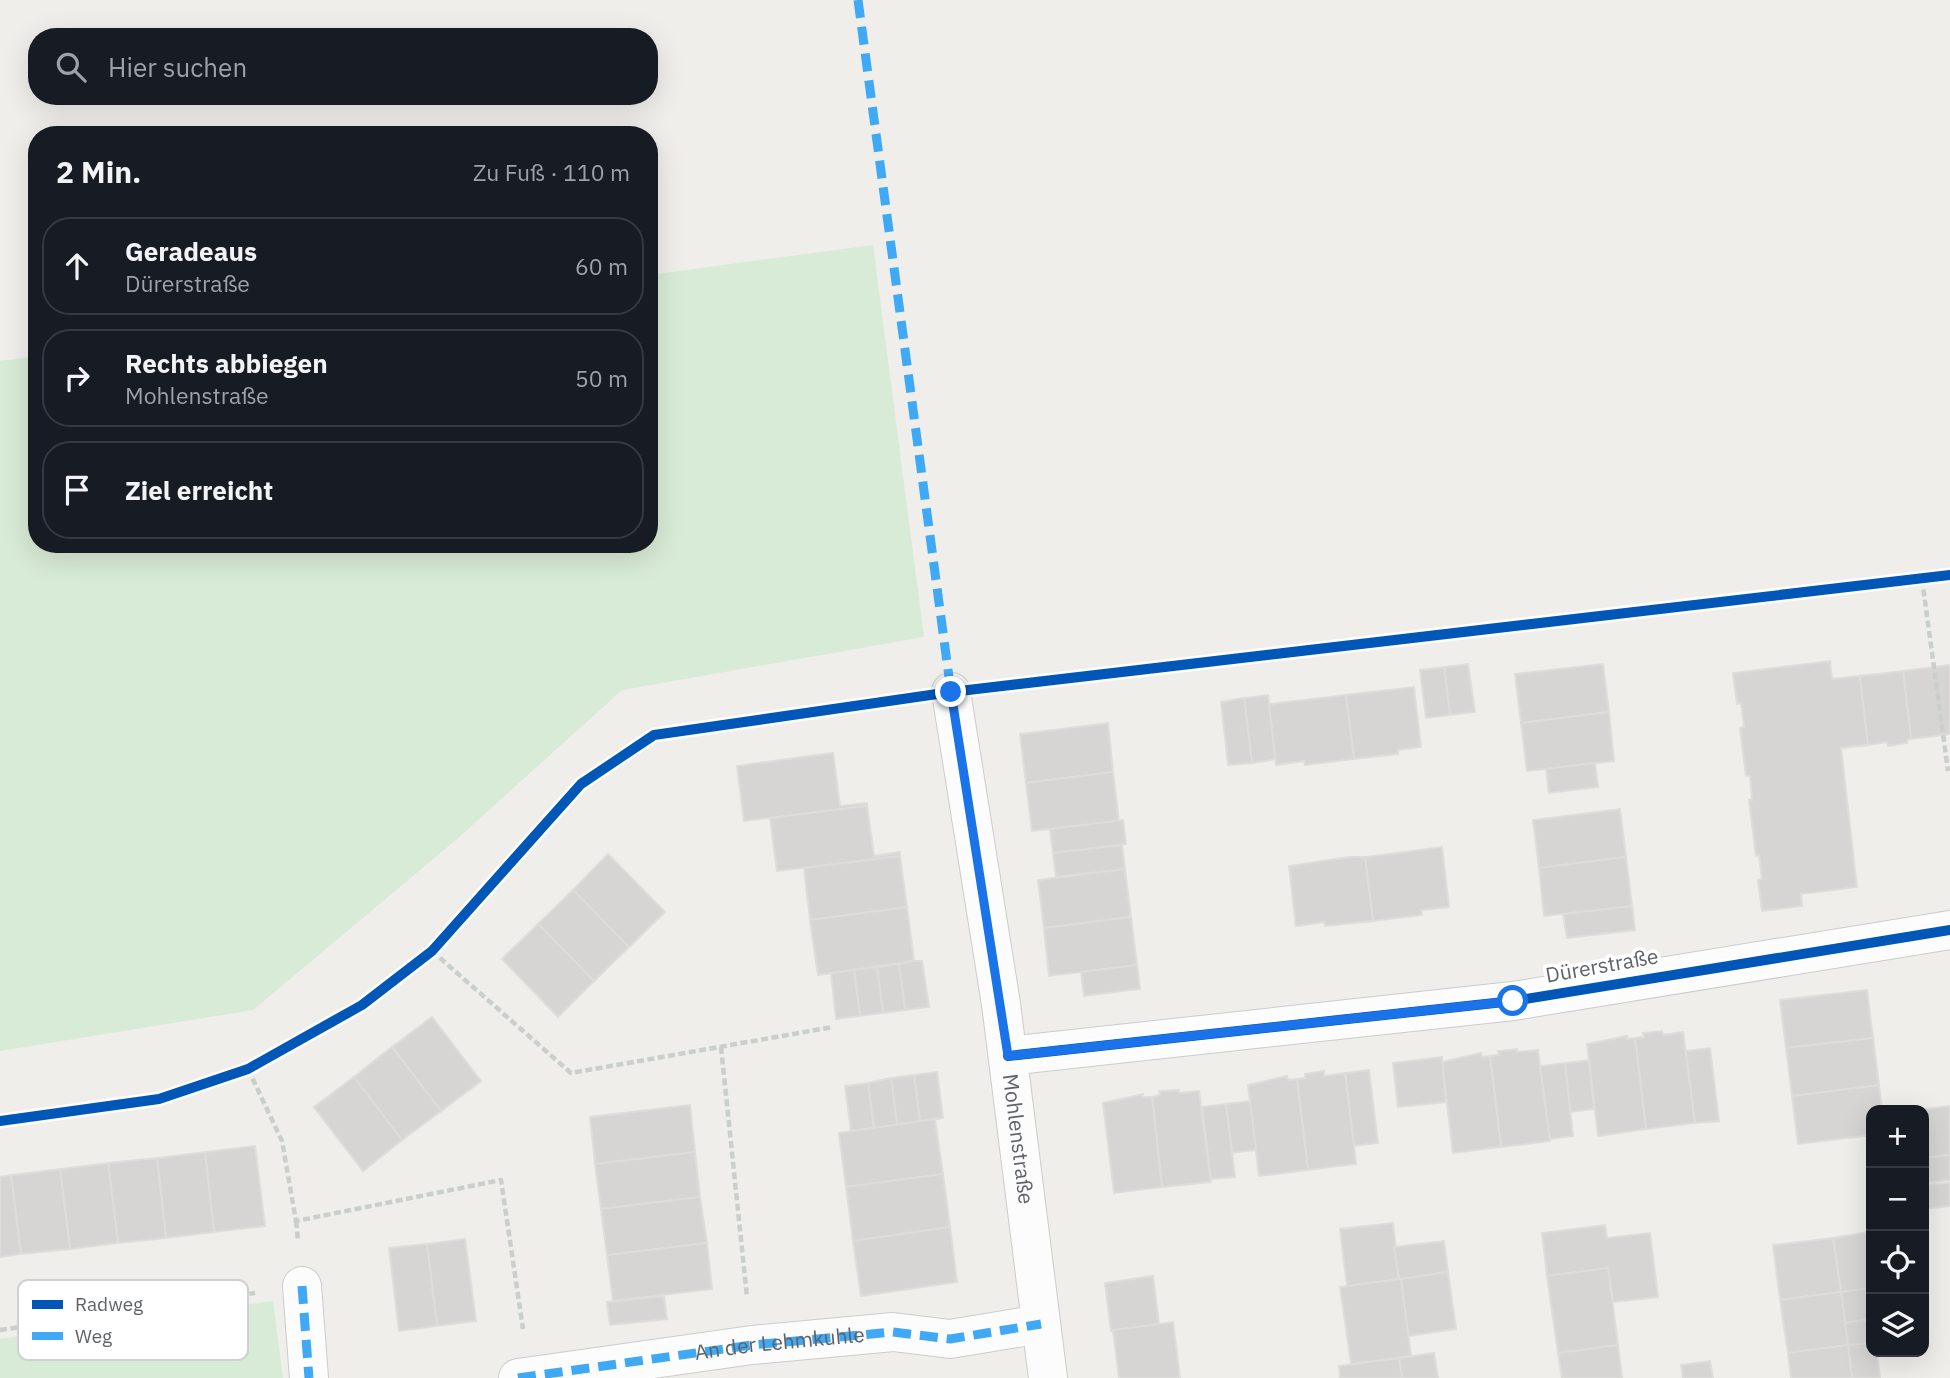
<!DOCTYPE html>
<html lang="de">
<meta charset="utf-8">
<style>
body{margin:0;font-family:"IBM Plex Sans",sans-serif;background:#20242c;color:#f1f3f6}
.controls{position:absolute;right:21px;bottom:21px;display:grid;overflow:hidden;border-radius:14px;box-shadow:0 7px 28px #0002}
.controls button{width:63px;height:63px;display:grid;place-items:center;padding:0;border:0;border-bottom:2px solid #363941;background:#171b24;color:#f1f3f6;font:35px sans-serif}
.stop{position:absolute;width:21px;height:21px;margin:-16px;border:5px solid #1a73e8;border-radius:50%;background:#fff}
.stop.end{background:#1a73e8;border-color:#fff;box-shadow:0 2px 7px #0008}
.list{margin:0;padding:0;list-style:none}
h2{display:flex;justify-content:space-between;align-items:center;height:91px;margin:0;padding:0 28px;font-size:30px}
h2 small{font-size:23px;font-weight:400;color:#9ea1a6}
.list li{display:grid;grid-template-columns:46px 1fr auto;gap:21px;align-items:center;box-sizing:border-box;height:98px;margin:0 14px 14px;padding:0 14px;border:2px solid #363941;border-radius:28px}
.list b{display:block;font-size:26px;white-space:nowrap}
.list p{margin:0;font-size:23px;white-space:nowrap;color:#9ea1a6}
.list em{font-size:23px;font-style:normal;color:#9ea1a6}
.icon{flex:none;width:38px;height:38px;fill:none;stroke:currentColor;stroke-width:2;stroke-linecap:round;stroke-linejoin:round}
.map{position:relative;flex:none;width:1950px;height:1378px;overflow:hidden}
.search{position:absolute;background:#171b24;box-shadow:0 7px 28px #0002;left:28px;top:28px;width:630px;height:77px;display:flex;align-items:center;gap:18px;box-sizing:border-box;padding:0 24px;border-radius:28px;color:#9ea1a6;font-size:26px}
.panel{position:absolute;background:#171b24;box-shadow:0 7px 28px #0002;left:28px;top:126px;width:630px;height:427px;border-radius:28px}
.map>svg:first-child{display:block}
.green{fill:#d8ebd6}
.building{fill:#d6d5d3;stroke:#deddd9;stroke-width:2}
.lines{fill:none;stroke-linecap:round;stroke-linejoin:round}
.minor-casing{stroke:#cbcccc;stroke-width:40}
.path{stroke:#cacfcc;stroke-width:4.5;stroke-dasharray:7 3.5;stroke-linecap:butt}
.minor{stroke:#fdfcfc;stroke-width:38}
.quiet{stroke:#3fa9f5;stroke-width:9;stroke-dasharray:18 9;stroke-linecap:butt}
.cycleway-casing{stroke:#fff;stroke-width:15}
.cycleway{stroke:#0057b8;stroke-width:10}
.route{stroke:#1a73e8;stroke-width:9}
.labels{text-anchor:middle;stroke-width:7;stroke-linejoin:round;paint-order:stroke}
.street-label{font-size:21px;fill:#5f6368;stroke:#fff}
.key{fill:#fff;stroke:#cfd0d2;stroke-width:2}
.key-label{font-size:19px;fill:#5f6368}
</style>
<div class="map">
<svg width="1950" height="1378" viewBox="0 0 1950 1378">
<rect width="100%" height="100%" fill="#efeeea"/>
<g class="green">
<path d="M873 245 924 637 622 690 457 839 253 1010 0 1051V361L37 356V544H649V275Z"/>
<path d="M273 1301 283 1378H0V1339Z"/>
</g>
<g class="building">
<path d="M1830 661 1832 679 1860 676 1868 745 1841 748 1857 887 1801 894 1802 906 1762 911 1758 880 1762 879 1759 855 1756 856 1749 800H1752L1750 776H1746L1740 728 1744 727 1741 703 1737 704 1733 673Z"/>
<path d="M1468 664 1475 712 1450 715 1444 667Z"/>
<path d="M1603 664 1609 712 1521 723 1515 674Z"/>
<path d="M1950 665V734L1911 739 1903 671Z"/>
<path d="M1444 667 1450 715 1426 718 1420 670Z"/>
<path d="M1903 671 1911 739 1907 740V743L1888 746 1887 742 1868 745 1860 676Z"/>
<path d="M1414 687 1421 747 1398 750V754L1354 759 1346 695Z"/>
<path d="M1268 695 1276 759 1252 763 1244 698Z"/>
<path d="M1346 695 1354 759 1305 765 1304 761 1276 765 1269 704Z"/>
<path d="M1244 698 1252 763 1228 765 1221 702Z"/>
<path d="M1609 712 1614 761 1527 771 1521 723Z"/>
<path d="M1108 723 1113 772 1026 783 1020 734Z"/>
<path d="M833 753 840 806 867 803V806L744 821 737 766Z"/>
<path d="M1595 763 1598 787 1549 793 1546 769Z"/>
<path d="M1113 772 1119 821 1032 831 1026 783Z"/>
<path d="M867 806 874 856 900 852V856L777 871 770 818Z"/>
<path d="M1620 809 1626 857 1539 868 1533 820Z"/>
<path d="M1123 820 1126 844 1053 853 1050 829Z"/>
<path d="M1122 845 1125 869 1056 877 1053 853Z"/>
<path d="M1442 847 1449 907 1421 910 1422 915 1373 921 1365 857Z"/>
<path d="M608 854 665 912 629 947 573 890Z"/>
<path d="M900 856 907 907 810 920 804 868Z"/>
<path d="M1349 857H1365L1373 921 1325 926 1324 922 1296 926 1289 866Z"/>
<path d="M1626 857 1632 906 1544 916 1539 868Z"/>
<path d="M1125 869 1131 917 1044 928 1038 880Z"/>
<path d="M573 890 629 947 594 981 538 924Z"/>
<path d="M1632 906 1635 930 1567 938 1563 914Z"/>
<path d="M907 907 914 961 818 975 810 920Z"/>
<path d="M1131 917 1137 965 1049 976 1044 928Z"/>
<path d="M538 924 594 981 558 1017 502 959Z"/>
<path d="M914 961H922L929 1007 905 1010 899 964Z"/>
<path d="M899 964 905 1010 883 1013 877 967Z"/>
<path d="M1137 965 1140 989 1084 996 1081 972Z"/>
<path d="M877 967 883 1013 860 1016 854 970Z"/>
<path d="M854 970 860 1016 836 1019 831 973Z"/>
<path d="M1867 990 1873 1038 1786 1048 1780 1000Z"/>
<path d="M432 1017 481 1081 441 1111 392 1047Z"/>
<path d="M1662 1031 1663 1035 1683 1032 1695 1123 1646 1129 1635 1038 1644 1037 1643 1033Z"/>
<path d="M1627 1036V1039L1635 1038 1646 1129 1598 1136 1587 1044Z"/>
<path d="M1873 1038 1879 1085 1792 1096 1786 1048Z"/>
<path d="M392 1047 441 1111 402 1140 354 1077Z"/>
<path d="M1710 1048 1719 1121 1695 1123 1686 1051Z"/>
<path d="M1517 1049V1052L1538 1050 1550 1141 1501 1147 1490 1056 1499 1055 1498 1051Z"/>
<path d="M1481 1053 1482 1057 1490 1056 1501 1147 1453 1153 1442 1062Z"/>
<path d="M1442 1057 1446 1102 1398 1107 1393 1063Z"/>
<path d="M1589 1060 1594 1109 1570 1112 1565 1063Z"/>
<path d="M1565 1063 1573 1136 1550 1139 1540 1066Z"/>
<path d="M1369 1070 1378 1143 1354 1146 1345 1073Z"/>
<path d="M1324 1071V1076L1345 1073 1356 1164 1308 1170 1297 1079 1305 1078V1074Z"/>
<path d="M937 1072 943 1118 920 1122 914 1075Z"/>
<path d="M914 1075 920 1122 897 1125 891 1078Z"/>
<path d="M1287 1076 1288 1080 1297 1079 1308 1170 1259 1176 1248 1085Z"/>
<path d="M354 1077 402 1140 363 1171 314 1107Z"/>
<path d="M891 1078 897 1125 874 1128 868 1083Z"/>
<path d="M868 1083 874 1128 851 1131 845 1086Z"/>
<path d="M1879 1085 1882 1110H1871V1135L1798 1144 1792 1096Z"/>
<path d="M1179 1090V1093L1199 1091 1211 1182 1162 1187 1152 1097 1160 1095 1159 1091Z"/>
<path d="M1143 1094 1142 1097H1152L1162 1187 1114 1193 1103 1103Z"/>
<path d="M1250 1101 1256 1150 1232 1153 1226 1104Z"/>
<path d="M1226 1104 1235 1177 1211 1179 1202 1107Z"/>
<path d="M690 1105 695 1152 595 1164 590 1117Z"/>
<path d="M1950 1106V1155L1924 1158V1110H1917Z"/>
<path d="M935 1119 943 1174 846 1187 839 1133Z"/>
<path d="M255 1146 265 1226 214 1232 205 1152Z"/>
<path d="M205 1152 214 1232 166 1238 157 1158Z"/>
<path d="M695 1152 700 1197 601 1209 595 1164Z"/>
<path d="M1950 1155V1180L1924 1183V1158Z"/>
<path d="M157 1158 166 1238 118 1243 108 1163Z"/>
<path d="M108 1163 118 1243 70 1249 60 1169Z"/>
<path d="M60 1169 70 1249 21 1254 11 1175Z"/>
<path d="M943 1174 950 1227 853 1241 846 1187Z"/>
<path d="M11 1175 21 1254 0 1257V1177Z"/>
<path d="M1950 1183V1206L1924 1209V1185Z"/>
<path d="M700 1197 707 1243 607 1255 601 1209Z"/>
<path d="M1393 1223 1399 1279 1347 1286 1340 1229Z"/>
<path d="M1605 1225 1607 1238 1650 1233 1658 1297 1613 1302 1608 1268 1547 1276 1542 1233Z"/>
<path d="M950 1227 957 1282 861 1296 853 1241Z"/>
<path d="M1869 1232 1871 1288 1841 1292 1833 1238Z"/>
<path d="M1833 1238 1841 1292 1780 1300 1773 1245Z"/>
<path d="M465 1239 476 1321 437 1326 427 1244Z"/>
<path d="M1444 1241 1448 1272 1399 1279 1394 1247Z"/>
<path d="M707 1243 712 1289 613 1301 607 1255Z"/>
<path d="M427 1244 437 1326 399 1331 389 1248Z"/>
<path d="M1608 1268 1618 1345 1558 1353 1547 1276Z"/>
<path d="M1448 1272 1456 1329 1408 1336 1401 1279Z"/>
<path d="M1153 1276 1159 1324 1111 1331 1105 1283Z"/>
<path d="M1401 1279 1411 1356 1351 1364 1340 1287Z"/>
<path d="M1871 1288V1319L1845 1323 1841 1292Z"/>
<path d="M1841 1292 1848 1345 1788 1353 1780 1300Z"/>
<path d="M664 1296 667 1319 610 1325 607 1302Z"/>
<path d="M1871 1319V1343L1848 1345 1845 1323Z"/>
<path d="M1173 1322 1180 1378H1119L1113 1330Z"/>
<path d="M1871 1343V1352H1877L1880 1378H1852L1848 1345Z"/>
<path d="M1618 1345 1622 1378H1562L1558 1353Z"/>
<path d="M1848 1345 1852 1378H1791L1788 1353Z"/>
<path d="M1434 1353 1438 1378H1402L1399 1358Z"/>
<path d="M1399 1358 1402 1378H1340L1339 1366Z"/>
<path d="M1710 1361 1713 1378H1683L1681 1365Z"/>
</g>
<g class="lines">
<defs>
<g id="minor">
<path id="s1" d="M951 692 1001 1004 1048 1378"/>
<path d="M1008 1056 1513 1001 1950 930"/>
<path d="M302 1286 309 1378"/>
<path id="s2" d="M518 1378 752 1345 893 1332 950 1339 1041 1324"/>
</g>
</defs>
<use href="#minor" class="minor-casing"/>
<g class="path">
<path d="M1922 579 1948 771"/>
<path d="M997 686 1950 575"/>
<path d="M432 951 571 1073 833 1027"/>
<path d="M721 1047 747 1297"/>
<path d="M248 1069 282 1141 296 1221 501 1180 523 1329"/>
<path d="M0 1121 159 1099 248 1069 362 1005 432 951 581 784 654 735 905 699"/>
<path d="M296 1221 298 1241"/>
<path d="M0 1330 255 1293"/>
</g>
<use href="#minor" class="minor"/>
<g class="quiet">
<path d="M858 0 951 692"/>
<path d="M302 1286 309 1378"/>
<path d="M518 1378 752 1345 893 1332 950 1339 1041 1324"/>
</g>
<defs>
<g id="cycleway">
<path d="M1008 1056 1513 1001 1950 930"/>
<path d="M0 1121 159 1099 248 1069 362 1005 432 951 581 784 654 735 951 692 1950 575"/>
</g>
</defs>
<use href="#cycleway" class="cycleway-casing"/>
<use href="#cycleway" class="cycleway"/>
</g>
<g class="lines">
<path class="route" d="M951 692 1008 1056 1513 1001"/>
</g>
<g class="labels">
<g class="street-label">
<text transform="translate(1602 966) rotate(-10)" y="7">Dürerstraße</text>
<text dy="7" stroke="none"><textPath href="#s1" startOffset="452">Mohlenstraße</textPath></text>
<text dy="7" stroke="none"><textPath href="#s2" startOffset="264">An der Lehmkuhle</textPath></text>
</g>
</g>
<rect x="18" y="1280" width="230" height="80" rx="10" class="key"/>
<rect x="32" y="1300" width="31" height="9" fill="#0057b8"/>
<rect x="32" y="1332" width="31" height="8" fill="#3fa9f5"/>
<g class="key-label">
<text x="75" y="1311">Radweg</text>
<text x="75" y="1343">Weg</text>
</g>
</svg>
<div class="controls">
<button>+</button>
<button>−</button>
<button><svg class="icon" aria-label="locate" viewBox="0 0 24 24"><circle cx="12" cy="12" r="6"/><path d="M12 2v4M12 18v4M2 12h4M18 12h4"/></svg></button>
<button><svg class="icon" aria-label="layers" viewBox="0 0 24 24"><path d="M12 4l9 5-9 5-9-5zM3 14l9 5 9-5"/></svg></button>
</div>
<div class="stop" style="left:1513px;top:1001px"></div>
<div class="stop end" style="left:951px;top:692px"></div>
<div class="search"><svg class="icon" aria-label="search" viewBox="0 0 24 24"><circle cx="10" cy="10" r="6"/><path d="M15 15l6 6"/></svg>Hier suchen</div>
<section class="panel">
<h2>2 Min.<small>Zu Fuß · 110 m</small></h2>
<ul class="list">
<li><svg class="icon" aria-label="ahead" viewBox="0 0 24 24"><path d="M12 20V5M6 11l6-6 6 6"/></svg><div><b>Geradeaus</b><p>Dürerstraße</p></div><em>60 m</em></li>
<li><svg class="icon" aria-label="right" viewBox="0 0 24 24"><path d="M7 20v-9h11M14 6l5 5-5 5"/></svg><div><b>Rechts abbiegen</b><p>Mohlenstraße</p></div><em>50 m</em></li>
<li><svg class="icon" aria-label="arrive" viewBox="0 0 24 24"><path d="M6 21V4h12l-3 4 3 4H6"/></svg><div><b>Ziel erreicht</b></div></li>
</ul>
</section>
</div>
